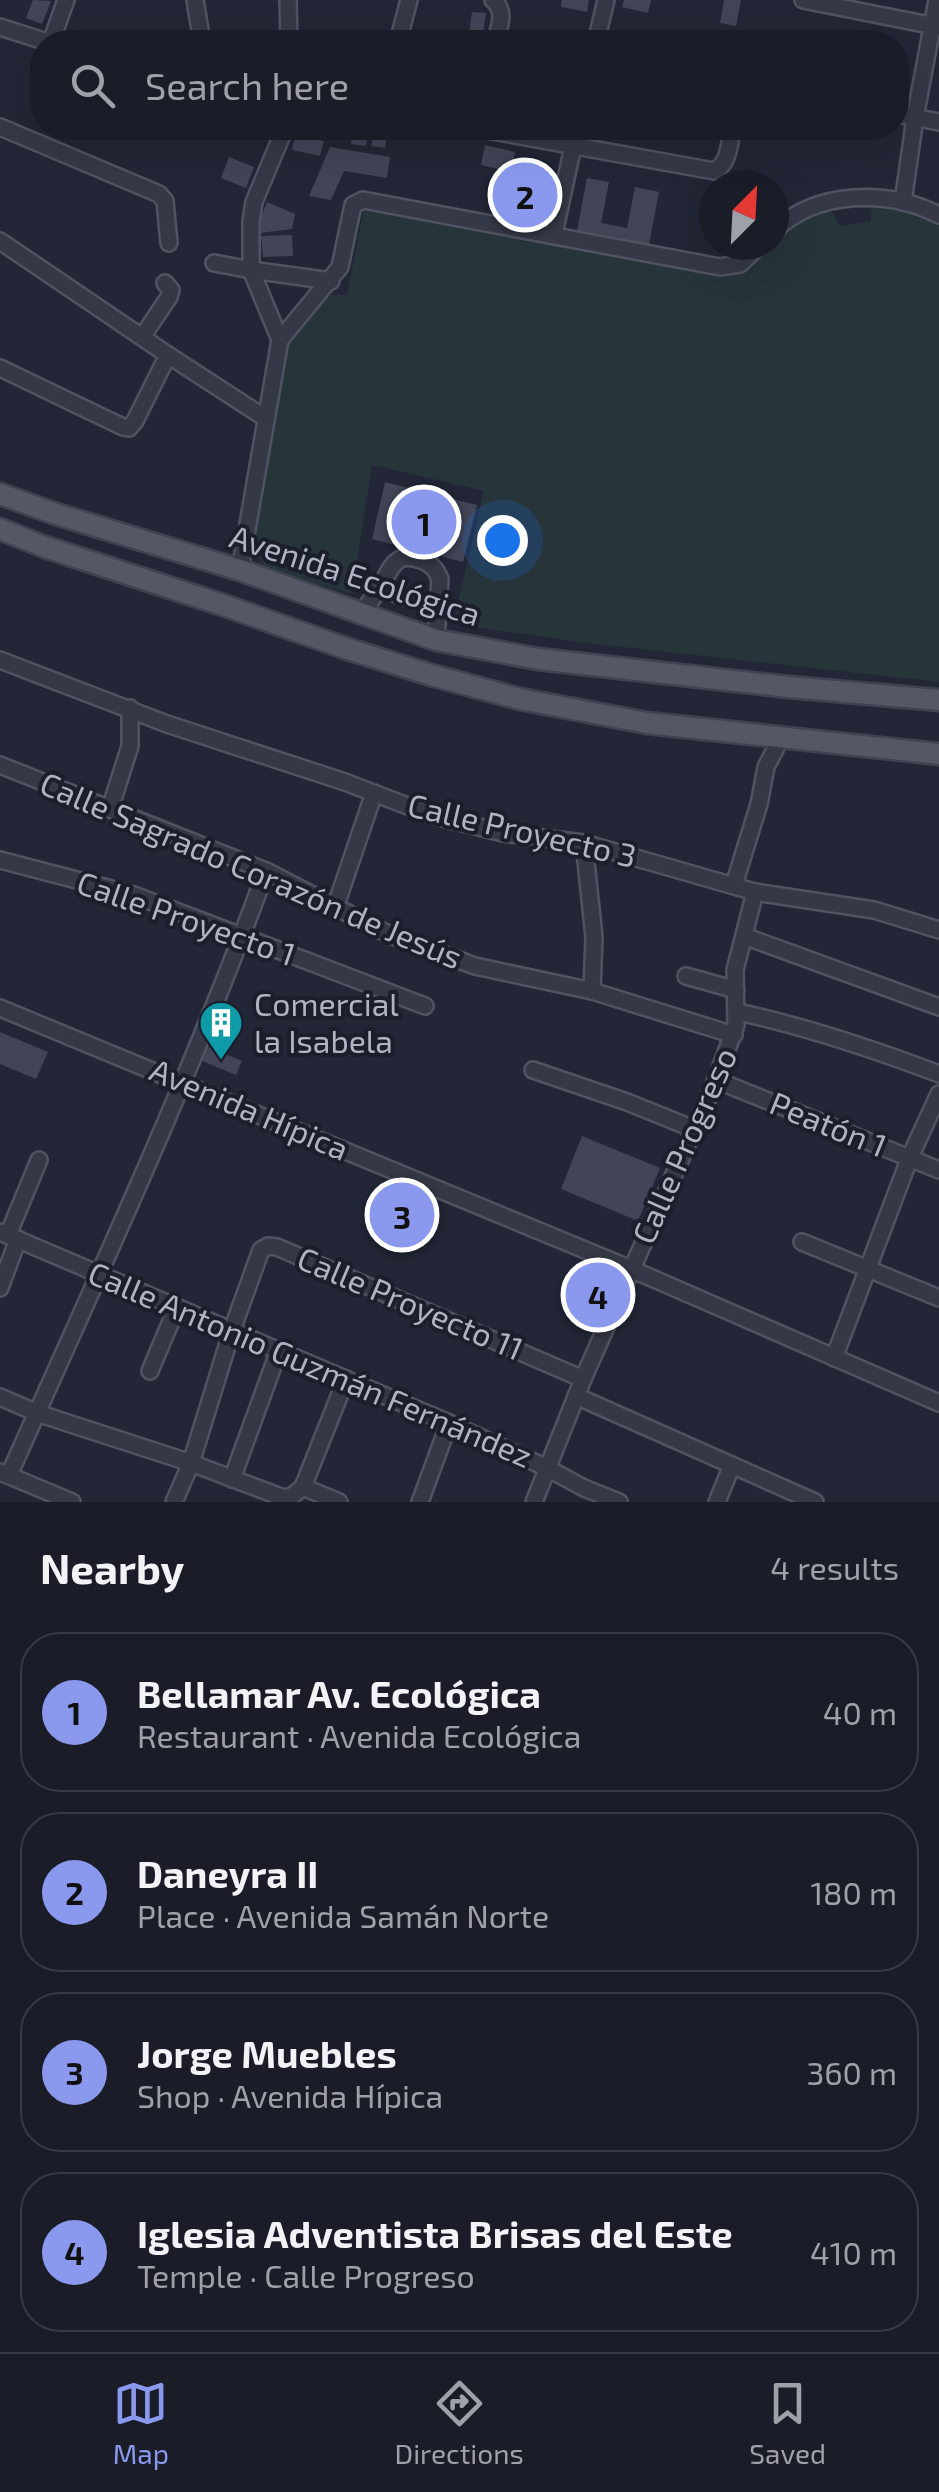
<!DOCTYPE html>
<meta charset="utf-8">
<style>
body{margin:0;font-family:"Exo 2",sans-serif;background:#272934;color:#f1f3f6}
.compass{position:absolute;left:699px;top:170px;width:90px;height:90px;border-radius:50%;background:#1a1c28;box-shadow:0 10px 40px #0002;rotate:24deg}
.you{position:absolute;left:502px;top:540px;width:35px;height:35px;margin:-25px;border:8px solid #fff;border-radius:50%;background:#1a73e8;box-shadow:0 0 0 15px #1a73e833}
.badge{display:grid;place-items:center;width:65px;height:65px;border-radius:50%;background:#8a99ed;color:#111;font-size:32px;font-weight:700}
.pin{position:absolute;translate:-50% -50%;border:5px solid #fff;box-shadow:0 2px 10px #0006}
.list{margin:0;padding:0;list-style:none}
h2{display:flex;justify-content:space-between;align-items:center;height:130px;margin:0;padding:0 40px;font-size:42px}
h2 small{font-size:32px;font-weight:400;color:#9fa1a8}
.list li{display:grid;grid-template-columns:65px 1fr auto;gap:30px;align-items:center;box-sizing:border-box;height:160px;margin:0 20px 20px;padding:0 20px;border:2px solid #383a45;border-radius:40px}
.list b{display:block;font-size:38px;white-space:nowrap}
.list p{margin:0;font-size:32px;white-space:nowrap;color:#9fa1a8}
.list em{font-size:32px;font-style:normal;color:#9fa1a8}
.icon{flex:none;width:55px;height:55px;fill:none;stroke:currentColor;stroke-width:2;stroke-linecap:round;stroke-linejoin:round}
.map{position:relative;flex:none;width:939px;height:1502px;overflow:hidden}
.search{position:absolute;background:#1a1c28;box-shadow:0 10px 40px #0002;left:30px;right:30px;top:30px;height:110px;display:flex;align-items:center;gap:25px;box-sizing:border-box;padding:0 35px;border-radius:40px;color:#9fa1a8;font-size:38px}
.sheet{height:850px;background:#1a1c28}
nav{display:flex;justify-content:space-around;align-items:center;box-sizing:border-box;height:140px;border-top:2px solid #383a45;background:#1a1c28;font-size:28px;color:#9fa1a8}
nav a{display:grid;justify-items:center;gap:5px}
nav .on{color:#8a99ed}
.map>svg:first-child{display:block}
.green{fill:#27343a}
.building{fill:#414557}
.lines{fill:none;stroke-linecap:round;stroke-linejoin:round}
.minor-casing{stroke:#505361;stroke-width:20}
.major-casing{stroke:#3f4250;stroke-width:25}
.minor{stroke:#353846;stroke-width:15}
.major{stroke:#535766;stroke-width:20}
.labels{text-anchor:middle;stroke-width:8;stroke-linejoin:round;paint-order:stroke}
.street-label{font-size:32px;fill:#b0b3c3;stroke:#1b1e2b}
.poi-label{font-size:32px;fill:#b0b3c3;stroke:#1b1e2b;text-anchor:start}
</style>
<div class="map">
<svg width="939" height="1502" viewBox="0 0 939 1502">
<rect width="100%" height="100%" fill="#222636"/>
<path class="green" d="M871 202 922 211 939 221V682L586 643 453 624 484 491 372 465 352 594 267 569 254 553 253 535 290 343 330 295H347L364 207 724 275 753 247 774 245V236L803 220 831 210 840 226 871 221Z"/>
<g class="building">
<path d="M33 0 51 1 42 24 26 18Z"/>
<path d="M562 0H589L587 12 561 7Z"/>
<path d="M624 0H651L648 13 622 7Z"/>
<path d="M724 0H741L736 26 720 23Z"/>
<path d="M472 12 486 13 482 42H468Z"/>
<path d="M354 128H369L366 146 351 144Z"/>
<path d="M375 128H388L385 148 371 146Z"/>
<path d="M295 135 324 141 320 156 292 150Z"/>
<path d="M485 145 515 152 511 172 481 165Z"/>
<path d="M330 147 390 157 387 178 344 171 331 200 309 196Z"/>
<path d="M229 157 254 167 246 188 221 178Z"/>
<path d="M587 178 609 182 601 223 627 228 635 187 659 192 648 249 576 236Z"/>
<path d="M504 181 550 189 546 209 500 201Z"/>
<path d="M267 202 295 214 292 229 260 233 259 221Z"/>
<path d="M292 235 293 256 263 257 261 236Z"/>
<path d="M385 482 477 505 463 562 372 539Z"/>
<path d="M0 1032 48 1052 36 1079 0 1064Z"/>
<path d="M206 1046 242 1061 236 1075 200 1060Z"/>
<path d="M582 1136 660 1168 638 1221 561 1189Z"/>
<path d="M396 1194 437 1211 428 1232 413 1226 405 1245 379 1235Z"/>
<path d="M595 1272 612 1279 606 1293 589 1286Z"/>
</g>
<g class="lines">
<defs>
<g id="minor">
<path d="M195 0 201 36 199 42"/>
<path d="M288 0 289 42"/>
<path d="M493 0C507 12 499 27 495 42"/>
<path d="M803 0 939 27"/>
<path d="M0 27 47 42"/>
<path d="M51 42 66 0"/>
<path d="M398 42 409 0"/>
<path d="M596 42 606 0"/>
<path d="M896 114 939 122"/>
<path d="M0 127 159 194 165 201 169 243"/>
<path d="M476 128 714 171C729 165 729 143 733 128"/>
<path d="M903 202 915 118 937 0"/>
<path d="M774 231C817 190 888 189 939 215"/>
<path d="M554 234 577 128"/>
<path d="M0 241 168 355 265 418"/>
<path d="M214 263 251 270 331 281"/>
<path d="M142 337 169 297 171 290 165 283"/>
<path d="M280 340 340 267 353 205 363 200 720 267 740 264 760 245"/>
<path d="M0 368 123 427 129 428 135 421 168 355"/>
<path d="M240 570 280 340 251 270V221L254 202 285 128"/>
<path d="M379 588 437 608"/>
<path d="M361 614C367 605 375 596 380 587 392 567 395 550 423 561 433 565 436 570 440 579L436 640"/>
<path d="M0 660 167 724 345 782 431 815 503 833 584 843 755 892 874 910 939 930"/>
<path d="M0 765 266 871 388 934 475 966 592 991 734 1035"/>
<path d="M110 809 130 746V708"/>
<path d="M584 843 594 937 592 991"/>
<path d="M0 860 134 895 425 1006"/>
<path d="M734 885 759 804 766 767 781 738"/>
<path d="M335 908 374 793"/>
<path d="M744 936 939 1007"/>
<path d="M686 976 736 990"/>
<path d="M0 1008 631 1269 939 1403"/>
<path d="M738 1012C807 1027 873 1049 939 1074"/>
<path d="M533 1070 627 1102 694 1129"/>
<path d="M716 1080 939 1170"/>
<path d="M0 1232 449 1423 547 1468 584 1488 619 1502"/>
<path d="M8 1235 39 1160"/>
<path d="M802 1242 939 1298"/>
<path d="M0 1288 18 1239"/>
<path d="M834 1358 910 1157 939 1094"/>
<path d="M150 1371 177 1307"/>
<path d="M576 1396 815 1502"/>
<path d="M0 1397 37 1413 191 1463 284 1498 292 1496 303 1487 346 1379"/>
<path d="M0 1472 72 1502"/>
<path d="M9 1475C98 1276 191 1076 266 871"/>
<path d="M232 1479 279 1350"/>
<path d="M303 1487 339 1502"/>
<path d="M174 1502 191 1463 232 1330 261 1250 268 1246 277 1247 583 1379"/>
<path d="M420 1502 449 1423"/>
<path d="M534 1502 583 1379 716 1080 736 1025 735 970 755 892"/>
<path d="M717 1502 732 1465"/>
</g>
<g id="major">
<path d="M0 494 56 514 240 570 436 640 538 659 789 687 939 700"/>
<path d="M0 529 45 547 223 605 348 649 431 675 520 699 647 723 939 754"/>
</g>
</defs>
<use href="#minor" class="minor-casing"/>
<use href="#major" class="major-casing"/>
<use href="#minor" class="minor"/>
<use href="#major" class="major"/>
</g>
<defs>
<symbol id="building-pin" viewBox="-11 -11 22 30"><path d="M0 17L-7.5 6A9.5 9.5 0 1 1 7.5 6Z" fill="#0f9aa8" stroke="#1b1e2b"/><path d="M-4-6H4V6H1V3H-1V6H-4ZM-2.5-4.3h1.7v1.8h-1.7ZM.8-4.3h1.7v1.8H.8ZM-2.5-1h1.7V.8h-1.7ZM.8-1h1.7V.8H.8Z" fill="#fff"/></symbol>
</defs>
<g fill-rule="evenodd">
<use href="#building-pin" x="196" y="998" width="50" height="68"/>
</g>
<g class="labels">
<g class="street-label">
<text transform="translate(355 576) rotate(18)" y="11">Avenida Ecológica</text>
<text transform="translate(522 831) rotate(13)" y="11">Calle Proyecto 3</text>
<text transform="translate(251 871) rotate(23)" y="11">Calle Sagrado Corazón de Jesús</text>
<text transform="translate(186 919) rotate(19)" y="11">Calle Proyecto 1</text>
<text transform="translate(249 1110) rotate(23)" y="11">Avenida Hípica</text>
<text transform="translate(828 1125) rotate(22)" y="11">Peatón 1</text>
<text transform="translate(685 1146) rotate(-66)" y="11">Calle Progreso</text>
<text transform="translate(410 1304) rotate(23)" y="11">Calle Proyecto 11</text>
<text transform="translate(310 1365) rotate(23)" y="11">Calle Antonio Guzmán Fernández</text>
</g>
<g class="poi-label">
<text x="254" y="1016">Comercial<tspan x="254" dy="37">la Isabela</tspan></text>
</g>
</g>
</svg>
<svg class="compass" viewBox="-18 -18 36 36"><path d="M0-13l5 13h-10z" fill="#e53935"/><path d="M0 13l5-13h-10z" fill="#9fa1a8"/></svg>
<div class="you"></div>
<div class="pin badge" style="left:424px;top:522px">1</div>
<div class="pin badge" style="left:525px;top:195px">2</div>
<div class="pin badge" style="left:402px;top:1215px">3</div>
<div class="pin badge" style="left:598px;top:1295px">4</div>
<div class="search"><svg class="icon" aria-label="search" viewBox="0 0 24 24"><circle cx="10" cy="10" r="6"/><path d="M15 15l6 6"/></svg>Search here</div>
</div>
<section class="sheet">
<h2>Nearby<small>4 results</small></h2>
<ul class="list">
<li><span class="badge">1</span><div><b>Bellamar Av. Ecológica</b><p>Restaurant · Avenida Ecológica</p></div><em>40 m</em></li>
<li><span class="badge">2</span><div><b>Daneyra II</b><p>Place · Avenida Samán Norte</p></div><em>180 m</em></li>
<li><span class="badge">3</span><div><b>Jorge Muebles</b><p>Shop · Avenida Hípica</p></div><em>360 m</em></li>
<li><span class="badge">4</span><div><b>Iglesia Adventista Brisas del Este</b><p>Temple · Calle Progreso</p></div><em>410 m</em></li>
</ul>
</section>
<nav>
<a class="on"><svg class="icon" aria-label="map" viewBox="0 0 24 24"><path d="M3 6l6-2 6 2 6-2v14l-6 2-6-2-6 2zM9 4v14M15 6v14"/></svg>Map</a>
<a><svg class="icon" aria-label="directions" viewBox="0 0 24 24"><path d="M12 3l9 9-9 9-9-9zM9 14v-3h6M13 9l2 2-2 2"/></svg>Directions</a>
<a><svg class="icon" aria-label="saved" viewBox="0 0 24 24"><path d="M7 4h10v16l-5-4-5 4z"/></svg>Saved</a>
</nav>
